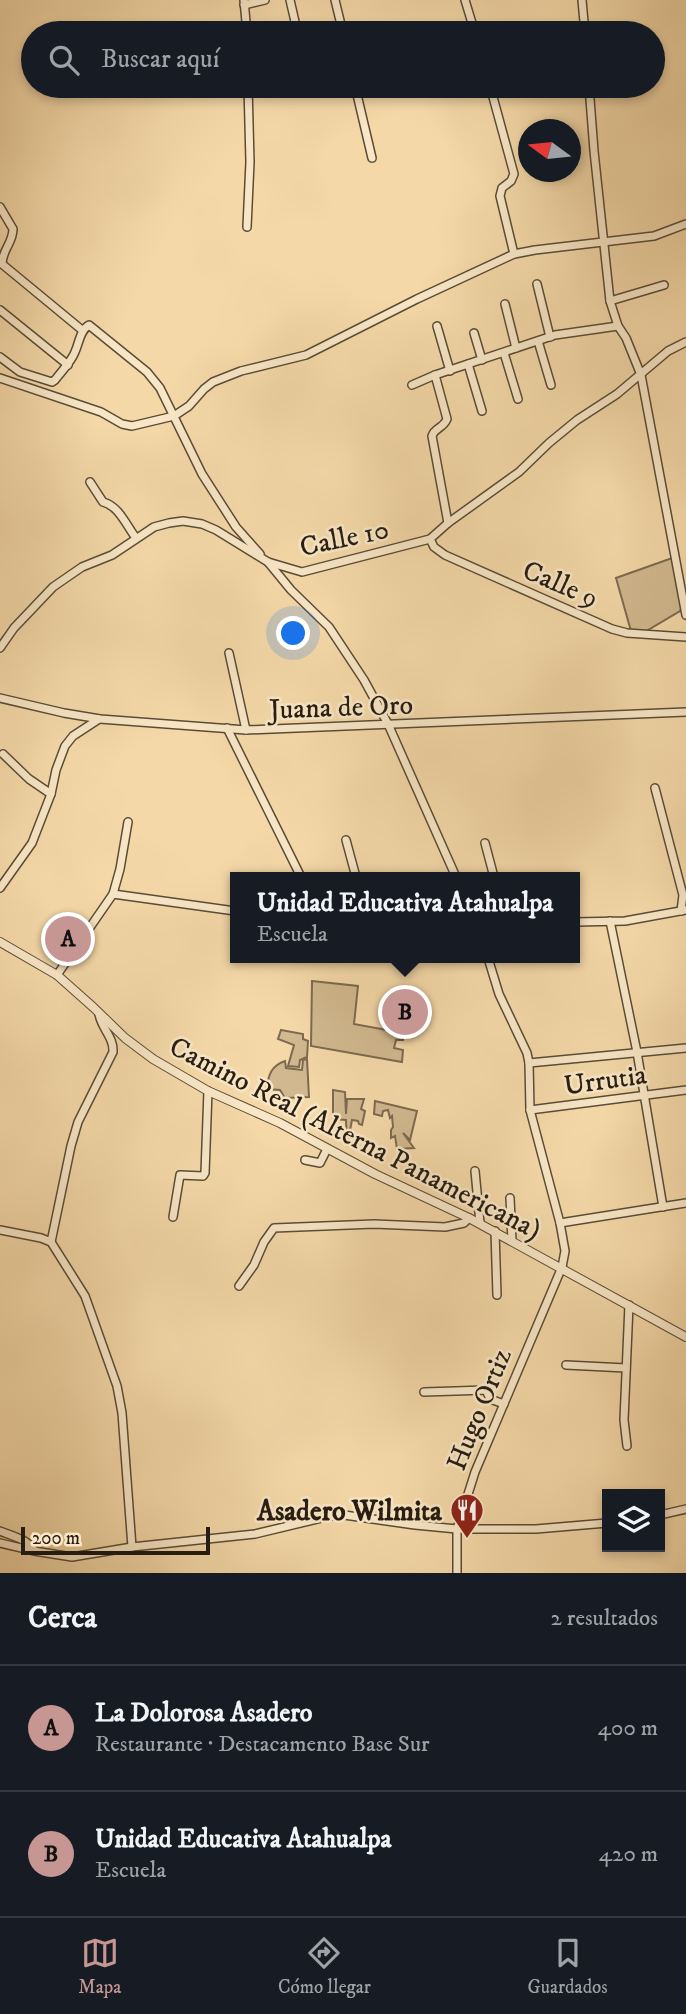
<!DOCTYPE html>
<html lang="es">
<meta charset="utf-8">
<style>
body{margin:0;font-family:"IM FELL DW Pica",serif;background:#242831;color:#f1f3f6}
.controls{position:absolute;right:21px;bottom:21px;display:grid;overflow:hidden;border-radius:0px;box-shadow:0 4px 10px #0003}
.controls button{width:63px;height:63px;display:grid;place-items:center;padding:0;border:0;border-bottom:2px solid #363941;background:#171b24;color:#f1f3f6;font:35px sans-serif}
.compass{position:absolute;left:518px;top:119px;width:63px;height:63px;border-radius:50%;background:#171b24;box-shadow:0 4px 10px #0003;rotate:285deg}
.scale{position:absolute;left:21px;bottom:18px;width:189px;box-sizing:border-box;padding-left:7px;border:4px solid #271d11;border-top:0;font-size:19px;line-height:24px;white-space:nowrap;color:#271d11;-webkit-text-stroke:5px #f8e6c6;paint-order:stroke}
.you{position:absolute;left:294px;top:634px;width:24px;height:24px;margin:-18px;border:5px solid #fff;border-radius:50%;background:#1a73e8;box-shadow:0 0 0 10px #1a73e833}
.badge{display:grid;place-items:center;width:46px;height:46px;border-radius:50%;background:#c59692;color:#111;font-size:23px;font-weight:700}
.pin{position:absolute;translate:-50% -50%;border:4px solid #fff;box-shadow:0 2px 7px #0006}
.popup{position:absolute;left:230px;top:872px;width:350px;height:91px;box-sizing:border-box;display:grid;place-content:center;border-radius:0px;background:#171b24;filter:drop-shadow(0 2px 5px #0005);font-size:23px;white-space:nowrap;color:#9ea1a6}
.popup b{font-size:26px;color:#f1f3f6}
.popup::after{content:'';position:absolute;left:50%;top:100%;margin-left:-14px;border:14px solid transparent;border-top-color:#171b24}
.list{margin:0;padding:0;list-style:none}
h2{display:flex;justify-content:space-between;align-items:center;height:91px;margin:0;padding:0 28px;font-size:30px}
h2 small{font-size:23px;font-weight:400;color:#9ea1a6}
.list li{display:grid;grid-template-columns:46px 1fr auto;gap:21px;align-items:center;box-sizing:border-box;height:126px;padding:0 28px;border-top:2px solid #363941}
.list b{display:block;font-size:26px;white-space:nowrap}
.list p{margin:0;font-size:23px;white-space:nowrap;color:#9ea1a6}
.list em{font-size:23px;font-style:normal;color:#9ea1a6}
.icon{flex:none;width:38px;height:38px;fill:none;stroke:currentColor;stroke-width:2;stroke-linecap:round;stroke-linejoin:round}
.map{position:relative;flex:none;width:686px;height:1573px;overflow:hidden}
.search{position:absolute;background:#171b24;box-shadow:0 4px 10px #0003;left:21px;right:21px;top:21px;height:77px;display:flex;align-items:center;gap:18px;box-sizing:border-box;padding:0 24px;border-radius:38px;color:#9ea1a6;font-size:26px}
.sheet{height:343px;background:#171b24}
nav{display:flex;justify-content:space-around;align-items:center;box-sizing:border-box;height:98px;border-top:2px solid #363941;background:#171b24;font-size:19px;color:#9ea1a6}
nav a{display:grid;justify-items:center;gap:4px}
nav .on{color:#c59692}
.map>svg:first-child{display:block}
.green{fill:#d1b88e;stroke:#7c6a50;stroke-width:2}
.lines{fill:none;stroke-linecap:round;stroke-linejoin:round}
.minor-casing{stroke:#5a4c37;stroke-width:10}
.tertiary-casing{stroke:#5a4c37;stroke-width:10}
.minor{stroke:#f8e6c6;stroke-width:7}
.tertiary{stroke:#f8e6c6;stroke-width:8}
.labels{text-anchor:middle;stroke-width:5;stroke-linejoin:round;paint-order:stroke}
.street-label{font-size:28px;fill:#271d11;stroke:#f8e6c6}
.poi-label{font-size:28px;font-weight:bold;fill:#271d11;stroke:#f8e6c6;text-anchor:end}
</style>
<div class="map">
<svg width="686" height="1573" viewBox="0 0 686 1573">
<rect width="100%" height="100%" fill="#f4d8a8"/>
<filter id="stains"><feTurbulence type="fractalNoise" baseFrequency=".00286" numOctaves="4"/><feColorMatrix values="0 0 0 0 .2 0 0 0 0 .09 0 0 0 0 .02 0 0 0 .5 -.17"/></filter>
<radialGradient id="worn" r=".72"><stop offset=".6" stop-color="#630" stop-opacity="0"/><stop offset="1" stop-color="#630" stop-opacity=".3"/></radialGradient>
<g class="green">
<path d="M672 558 682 606 680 611 643 633 631 631 616 578Z"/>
<path d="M312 981 358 986 354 1024 403 1033V1040H396L394 1048 403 1050 402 1062 311 1046Z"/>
<path d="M281 1030 303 1034V1039L308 1041 307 1057 300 1060 299 1067 288 1066 294 1045 278 1039Z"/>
<path d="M307 1059 309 1097 285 1098 280 1090 266 1089C269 1074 271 1066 285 1061L286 1068 302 1070 303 1060Z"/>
<path d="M333 1090 345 1092 346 1114 347 1099H364L361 1109 365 1111 362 1125 359 1124 358 1121 352 1120 347 1146 346 1120 333 1119Z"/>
<path d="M375 1101 417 1111 410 1140 403 1133 414 1148 397 1149 395 1136 391 1138V1130L393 1127 392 1116 390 1118 388 1110 383 1111 382 1116 374 1114Z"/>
</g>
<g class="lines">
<defs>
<g id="minor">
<path d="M244 0 247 33"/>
<path d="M290 0 296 26"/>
<path d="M335 0 343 33"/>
<path d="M465 0 475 33"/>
<path d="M582 0 585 33"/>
<path d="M244 5 265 0"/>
<path d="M355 86 372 158"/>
<path d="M490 86 514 174 511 181 502 188 500 196 514 254"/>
<path d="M589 86 594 151 610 301 618 326 626 338 641 375 686 615"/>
<path d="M0 207 13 229C13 243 2 250 2 264L82 330"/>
<path d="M247 227 250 162 248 86"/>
<path d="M537 284 550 337"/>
<path d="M610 301 664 285"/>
<path d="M505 304 516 348"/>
<path d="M0 310 68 365"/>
<path d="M437 326 450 371"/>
<path d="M474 333 482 360"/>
<path d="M538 341 551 385"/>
<path d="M504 353 518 399"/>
<path d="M0 357 20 372 52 382 55 380C61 372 68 365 73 356 79 346 79 331 89 325L147 372 160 388 202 474 236 527 260 554"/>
<path d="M468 364 482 411"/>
<path d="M435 375 447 419C443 429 435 427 432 436L448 523"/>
<path d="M0 378 101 412 122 424 132 426 174 416 189 406 204 389 213 382 241 371 306 355 417 299 514 254 535 250 654 236 686 224"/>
<path d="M412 385 435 375 555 335 618 326"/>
<path d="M90 482 103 502C119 506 126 525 136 538"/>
<path d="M430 539 434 547 445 555 612 629 627 633 686 637"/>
<path d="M268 562 291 590 329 627 364 680 388 724 456 877"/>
<path d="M0 648 14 628 53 587 82 567 112 555 154 527 169 523 183 521 202 524 216 530 268 562 302 572 430 539 448 523 519 472 549 443 577 420 617 394 668 351 686 342"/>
<path d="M229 653 246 730"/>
<path d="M0 698 64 713 100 719 246 730 686 712"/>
<path d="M227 728 301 877"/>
<path d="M3 754 29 779 51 794"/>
<path d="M655 788 683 895 681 911"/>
<path d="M346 840 356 877"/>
<path d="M485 843 494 877"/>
<path d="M0 888 32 843 51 794 56 770 65 746 73 736 99 719"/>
<path d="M113 894 120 869 128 822"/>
<path d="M610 921 637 1052 663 1207"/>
<path d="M575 922 625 921 686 910"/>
<path d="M57 975 113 894 235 911"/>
<path d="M99 1014C101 1028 114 1037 113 1052L78 1122 71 1146 51 1242 85 1296 117 1386 122 1413 132 1547"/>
<path d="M529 1063 686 1048"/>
<path d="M530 1110 686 1090"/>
<path d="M305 1160 320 1163 327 1149"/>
<path d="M475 1171 480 1223"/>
<path d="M510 1198 512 1241"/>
<path d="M173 1217 180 1175 203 1176 205 1173 208 1091"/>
<path d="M560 1223 686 1203"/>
<path d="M0 1230 41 1238 51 1242"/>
<path d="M495 1231 497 1295"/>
<path d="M239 1286 254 1265 264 1242 274 1228 374 1224 445 1227 464 1223 469 1218"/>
<path d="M566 1365 626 1368"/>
<path d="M424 1392 486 1390 490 1399 504 1404"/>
<path d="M627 1446 624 1420 629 1305"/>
<path d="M660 1515 686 1509"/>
<path d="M0 1531C12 1536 27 1539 34 1550"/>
<path d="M0 1543 34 1551 72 1557 132 1547 255 1534 330 1516 344 1515 415 1525 457 1529H536L607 1523"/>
<path d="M457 1573V1529L475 1472 562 1267 565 1251 560 1223 530 1110 529 1063 527 1053 499 994 488 958"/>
</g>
<path id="tertiary" d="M0 942 57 975 93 1007 125 1038 153 1059 208 1091 280 1123 375 1174 469 1218 686 1337"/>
</defs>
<use href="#minor" class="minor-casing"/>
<use href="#tertiary" class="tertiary-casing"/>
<use href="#minor" class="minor"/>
<use href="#tertiary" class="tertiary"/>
</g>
<defs>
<symbol id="restaurant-pin" viewBox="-11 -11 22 30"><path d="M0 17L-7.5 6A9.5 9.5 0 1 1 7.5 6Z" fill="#8f2418" stroke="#f8e6c6"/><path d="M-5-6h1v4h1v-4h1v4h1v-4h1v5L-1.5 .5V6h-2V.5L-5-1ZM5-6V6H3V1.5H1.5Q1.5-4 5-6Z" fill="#fff"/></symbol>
</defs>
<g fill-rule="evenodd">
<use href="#restaurant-pin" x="448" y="1491" width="38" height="52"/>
</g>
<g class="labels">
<g class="street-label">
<text transform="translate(344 537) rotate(-12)" y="10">Calle 10</text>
<text transform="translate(561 583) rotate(23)" y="10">Calle 9</text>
<text transform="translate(341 706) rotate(-2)" y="10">Juana de Oro</text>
<text transform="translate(605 1079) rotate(-8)" y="10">Urrutia</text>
<text transform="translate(356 1137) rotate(27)" y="10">Camino Real (Alterna Panamericana)</text>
<text transform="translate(478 1409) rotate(-68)" y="10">Hugo Ortiz</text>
</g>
<g class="poi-label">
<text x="442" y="1520">Asadero Wilmita</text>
</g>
</g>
<rect width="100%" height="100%" filter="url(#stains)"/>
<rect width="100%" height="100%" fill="url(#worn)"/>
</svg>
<div class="controls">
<button><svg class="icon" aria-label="layers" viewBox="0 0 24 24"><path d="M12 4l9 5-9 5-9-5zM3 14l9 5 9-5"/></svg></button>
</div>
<svg class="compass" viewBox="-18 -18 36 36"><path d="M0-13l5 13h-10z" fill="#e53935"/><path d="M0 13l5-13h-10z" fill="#9ea1a6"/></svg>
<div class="scale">200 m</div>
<div class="you"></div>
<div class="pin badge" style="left:68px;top:939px">A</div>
<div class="pin badge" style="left:405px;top:1012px">B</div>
<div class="popup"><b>Unidad Educativa Atahualpa</b>Escuela</div>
<div class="search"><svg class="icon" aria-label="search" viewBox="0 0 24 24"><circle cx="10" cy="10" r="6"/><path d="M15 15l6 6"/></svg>Buscar aquí</div>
</div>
<section class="sheet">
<h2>Cerca<small>2 resultados</small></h2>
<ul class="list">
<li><span class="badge">A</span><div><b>La Dolorosa Asadero</b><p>Restaurante · Destacamento Base Sur</p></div><em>400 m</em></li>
<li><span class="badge">B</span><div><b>Unidad Educativa Atahualpa</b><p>Escuela</p></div><em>420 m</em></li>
</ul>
</section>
<nav>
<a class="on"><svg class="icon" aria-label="map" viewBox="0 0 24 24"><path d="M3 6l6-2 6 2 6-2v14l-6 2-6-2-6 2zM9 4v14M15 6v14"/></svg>Mapa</a>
<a><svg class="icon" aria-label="directions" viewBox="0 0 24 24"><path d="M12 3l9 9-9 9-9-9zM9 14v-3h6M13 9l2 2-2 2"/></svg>Cómo llegar</a>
<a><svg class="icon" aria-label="saved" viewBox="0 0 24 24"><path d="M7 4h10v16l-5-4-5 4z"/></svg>Guardados</a>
</nav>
